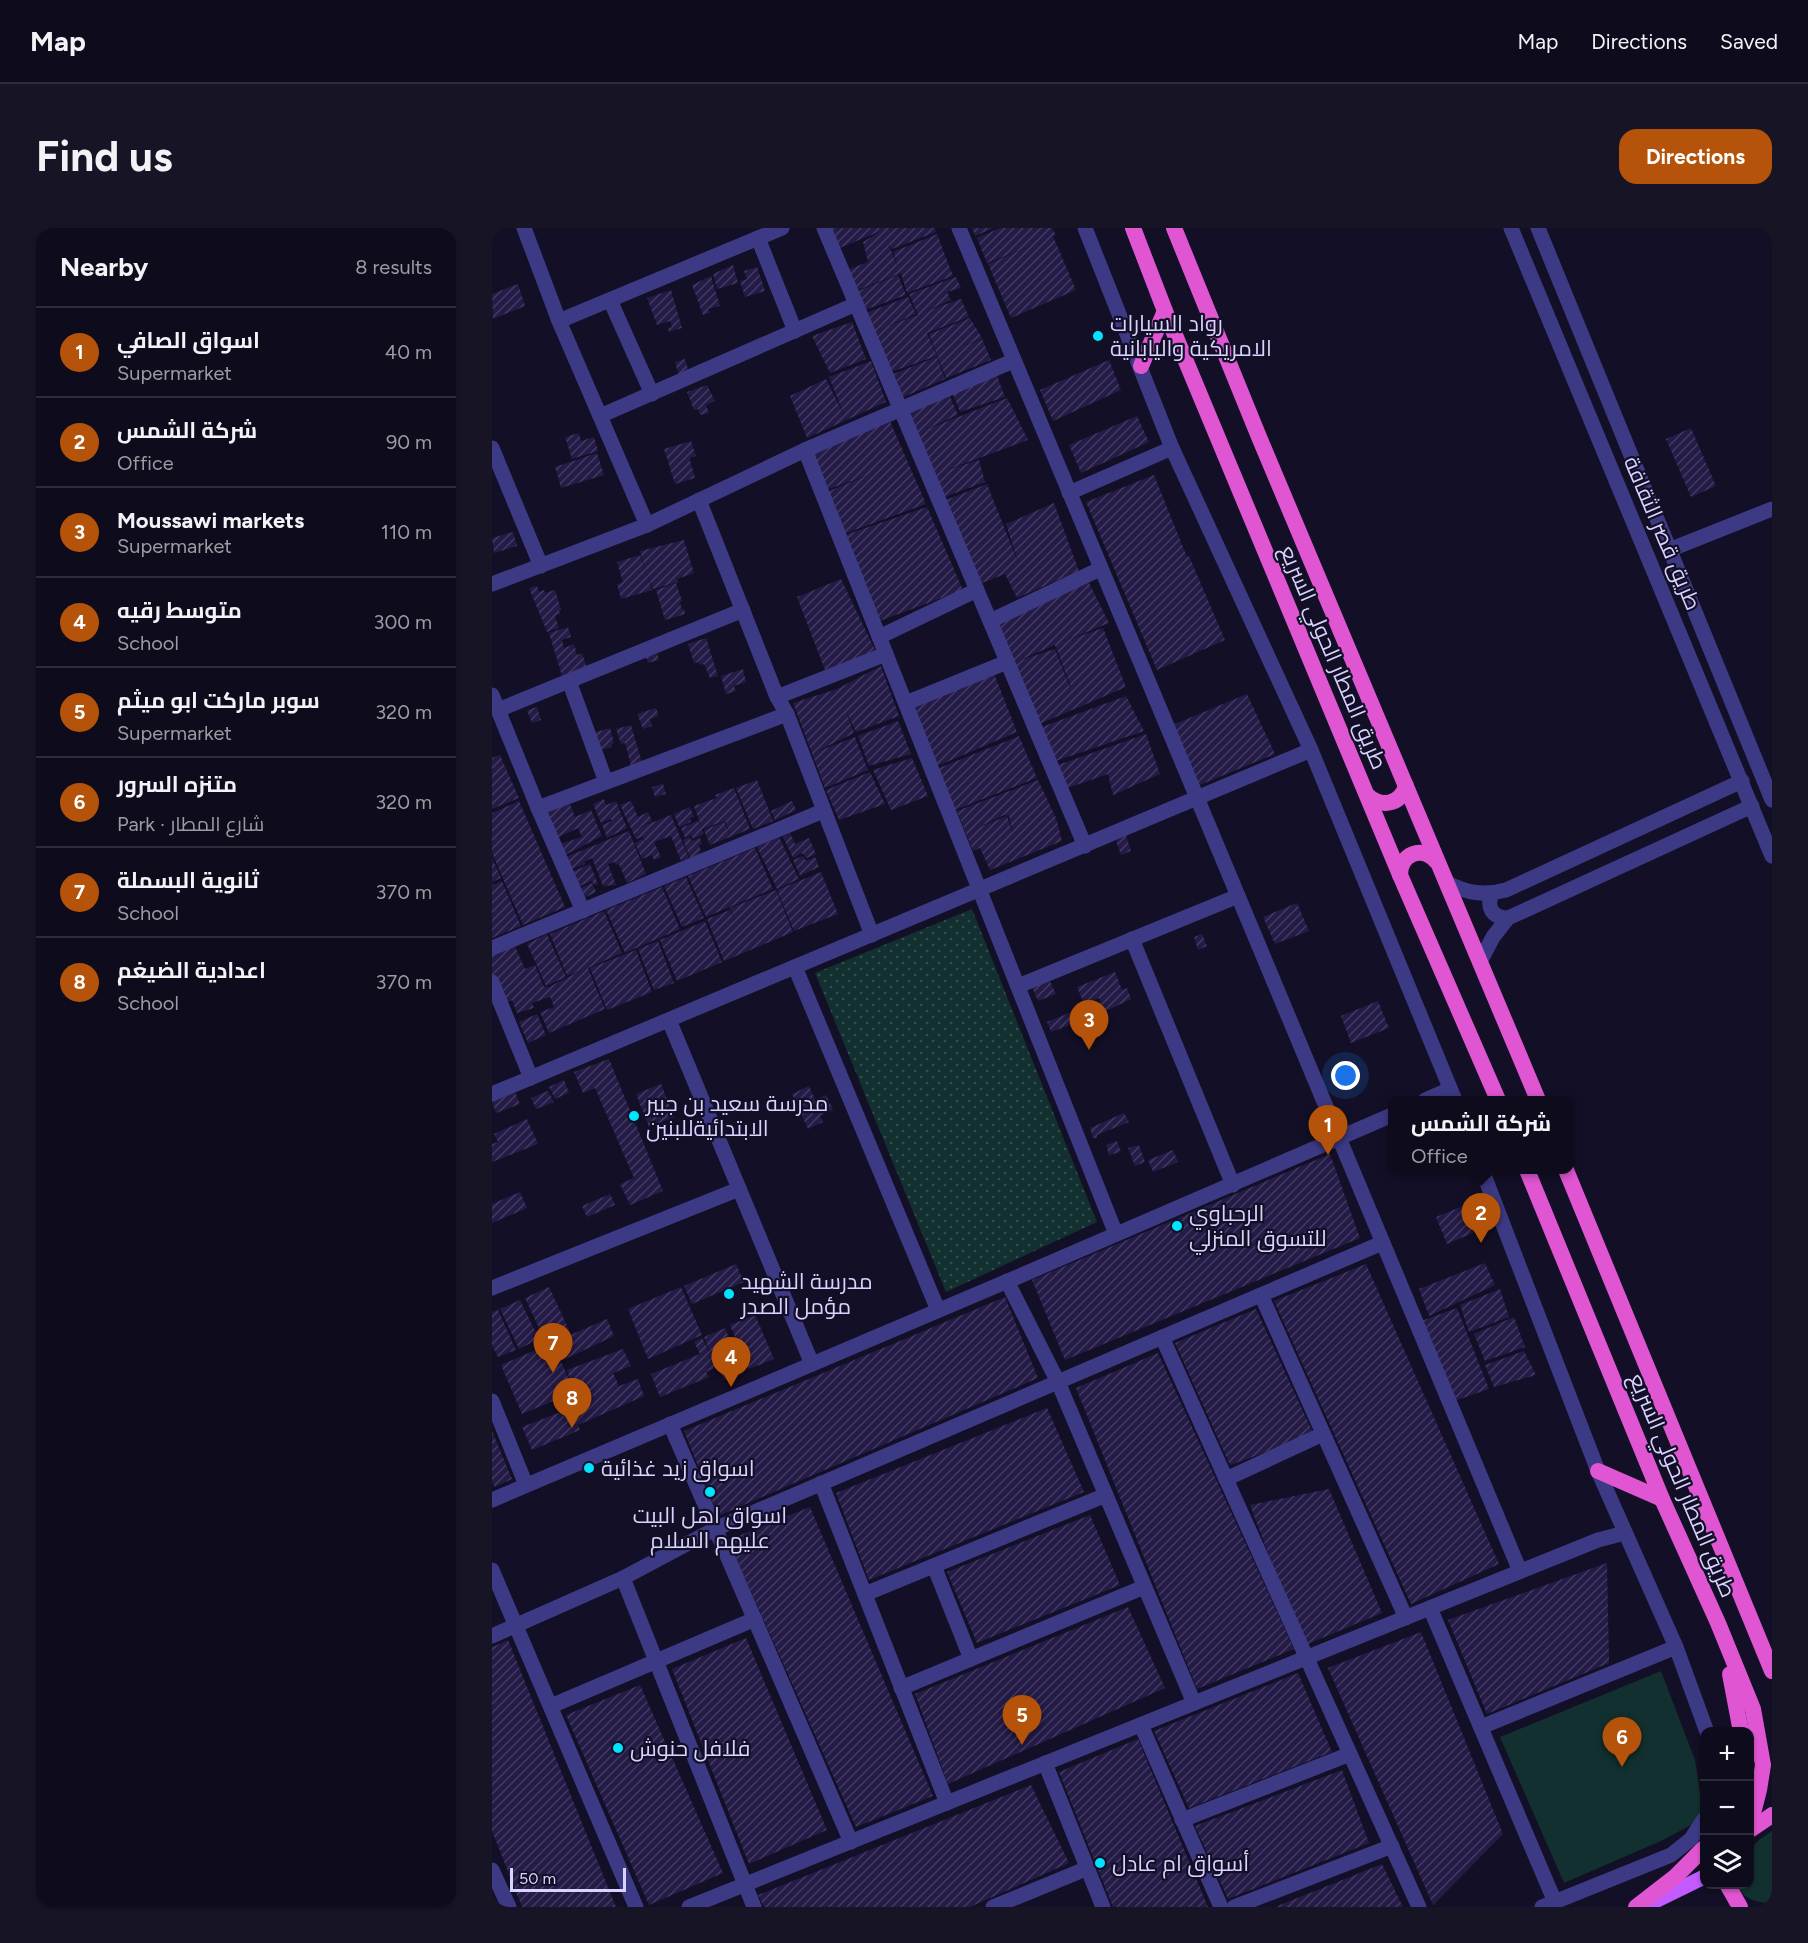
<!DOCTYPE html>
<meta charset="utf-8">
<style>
body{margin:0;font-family:Figtree,Cairo,sans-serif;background:#171425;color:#f1f3f6}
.controls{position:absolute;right:18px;bottom:18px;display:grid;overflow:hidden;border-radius:12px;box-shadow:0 2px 4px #0004}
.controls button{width:54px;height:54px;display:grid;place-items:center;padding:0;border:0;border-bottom:2px solid #2e2b3b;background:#0e0b1c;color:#f1f3f6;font:30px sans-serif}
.scale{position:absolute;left:18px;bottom:15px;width:116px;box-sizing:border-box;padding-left:6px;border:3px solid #d9d4ff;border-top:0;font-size:16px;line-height:21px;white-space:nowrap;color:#d9d4ff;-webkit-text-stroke:4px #130f26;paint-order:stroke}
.you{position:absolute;left:854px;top:848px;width:21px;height:21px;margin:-15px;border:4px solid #fff;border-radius:50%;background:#1a73e8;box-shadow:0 0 0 9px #1a73e833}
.badge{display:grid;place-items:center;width:39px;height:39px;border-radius:50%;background:#b45309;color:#fff;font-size:20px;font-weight:700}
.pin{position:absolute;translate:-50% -50px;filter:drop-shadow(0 2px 3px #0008)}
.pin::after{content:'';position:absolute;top:32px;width:21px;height:18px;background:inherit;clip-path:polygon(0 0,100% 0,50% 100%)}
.popup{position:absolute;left:896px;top:868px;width:186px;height:78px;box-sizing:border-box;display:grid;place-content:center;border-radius:12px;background:#0e0b1c;filter:drop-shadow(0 2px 4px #0005);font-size:20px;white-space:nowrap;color:#9b9ba3}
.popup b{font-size:22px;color:#f1f3f6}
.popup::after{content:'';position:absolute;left:50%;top:100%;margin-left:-12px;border:12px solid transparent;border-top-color:#0e0b1c}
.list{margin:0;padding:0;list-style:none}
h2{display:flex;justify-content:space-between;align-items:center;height:78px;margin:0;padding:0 24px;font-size:26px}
h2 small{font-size:20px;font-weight:400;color:#9b9ba3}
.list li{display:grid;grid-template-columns:39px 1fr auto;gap:18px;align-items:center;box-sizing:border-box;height:90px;padding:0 24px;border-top:2px solid #2e2b3b}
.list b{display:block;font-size:22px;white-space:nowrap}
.list p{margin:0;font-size:20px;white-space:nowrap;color:#9b9ba3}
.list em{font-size:20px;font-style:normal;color:#9b9ba3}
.icon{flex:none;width:33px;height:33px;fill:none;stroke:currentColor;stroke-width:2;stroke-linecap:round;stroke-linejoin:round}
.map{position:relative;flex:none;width:1280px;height:1679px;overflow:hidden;border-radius:18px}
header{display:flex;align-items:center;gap:36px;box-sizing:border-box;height:84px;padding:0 30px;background:#0e0b1c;border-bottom:2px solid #2e2b3b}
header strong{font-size:28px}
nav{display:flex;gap:33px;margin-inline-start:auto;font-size:21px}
.intro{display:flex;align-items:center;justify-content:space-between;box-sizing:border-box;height:144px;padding:0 36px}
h1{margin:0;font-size:42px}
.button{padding:15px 27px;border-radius:18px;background:#b45309;color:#fff;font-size:21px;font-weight:700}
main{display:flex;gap:36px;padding:0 36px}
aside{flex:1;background:#0e0b1c;border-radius:18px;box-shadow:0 2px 4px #0004}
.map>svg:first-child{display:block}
.grass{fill:url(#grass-dots)}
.park{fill:#12302f}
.building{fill:url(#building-hatch);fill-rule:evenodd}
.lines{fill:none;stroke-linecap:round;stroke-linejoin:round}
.minor{stroke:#3d3a85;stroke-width:15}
.tertiary{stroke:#3d3a85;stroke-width:15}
.primary{stroke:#c25bff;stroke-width:15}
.trunk{stroke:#e055d1;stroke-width:16}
.poi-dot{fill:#00e5ff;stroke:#130f26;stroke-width:2}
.labels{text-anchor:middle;stroke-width:4.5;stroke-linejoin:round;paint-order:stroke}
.poi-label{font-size:22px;fill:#d9d4ff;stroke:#130f26;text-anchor:start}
.street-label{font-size:22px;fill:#d9d4ff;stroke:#130f26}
</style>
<header>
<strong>Map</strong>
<nav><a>Map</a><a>Directions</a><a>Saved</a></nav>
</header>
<div class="intro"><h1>Find us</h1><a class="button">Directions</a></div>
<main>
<aside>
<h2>Nearby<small>8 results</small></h2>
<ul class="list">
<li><span class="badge">1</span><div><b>اسواق الصافي</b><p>Supermarket</p></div><em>40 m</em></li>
<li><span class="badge">2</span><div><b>شركة الشمس</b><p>Office</p></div><em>90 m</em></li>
<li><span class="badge">3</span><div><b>Moussawi markets</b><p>Supermarket</p></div><em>110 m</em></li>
<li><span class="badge">4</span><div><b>متوسط رقيه</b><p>School</p></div><em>300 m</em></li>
<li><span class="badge">5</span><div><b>سوبر ماركت ابو ميثم</b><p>Supermarket</p></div><em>320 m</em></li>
<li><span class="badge">6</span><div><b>متنزه السرور</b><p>Park · شارع المطار</p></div><em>320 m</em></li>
<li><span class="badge">7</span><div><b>ثانوية البسملة</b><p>School</p></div><em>370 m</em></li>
<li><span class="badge">8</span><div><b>اعدادية الضيغم</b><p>School</p></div><em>370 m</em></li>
</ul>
</aside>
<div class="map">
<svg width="1280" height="1679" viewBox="0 0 1280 1679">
<defs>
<pattern id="grass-dots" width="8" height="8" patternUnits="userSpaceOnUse" patternTransform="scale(1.5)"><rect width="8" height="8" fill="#12302f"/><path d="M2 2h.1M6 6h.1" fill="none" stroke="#344d4e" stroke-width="1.8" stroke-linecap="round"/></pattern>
<pattern id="building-hatch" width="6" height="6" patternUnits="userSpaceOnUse" patternTransform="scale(1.5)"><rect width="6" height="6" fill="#241b47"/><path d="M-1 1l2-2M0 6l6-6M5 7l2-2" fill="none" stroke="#433b63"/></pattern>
</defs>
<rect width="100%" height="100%" fill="#130f26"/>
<path class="grass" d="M480 681 605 994 454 1064 323 745Z"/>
<g class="park">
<path d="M1169 1443 1203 1532 1212 1590 1171 1612 1072 1655 1008 1509Z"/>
<path d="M1280 1603V1675C1266 1675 1250 1671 1245 1657L1258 1656V1621L1268 1611Z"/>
</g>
<g class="building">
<path d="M336 0H443L444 4 400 21 396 16 406 39 401 24 445 6 461 48 415 65 409 45 361 64 352 43 376 34 371 14 389 3 345 21Z"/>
<path d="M480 0H502L483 8Z"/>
<path d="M508 0H560L564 7 561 8 584 62 519 90 496 36 537 19 495 35 485 10Z"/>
<path d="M241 37 246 55 225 61 221 46Z"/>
<path d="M265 39 273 63 253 69 248 53 255 51 252 43Z"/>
<path d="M406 47 414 67 370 83 361 65Z"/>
<path d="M219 48 228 78 216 81 218 85 211 87 200 57Z"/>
<path d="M464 49 469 60 455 64 459 72 434 83 469 71 477 89 435 105 445 128 396 145 371 86 416 69 424 86 393 99 426 87 417 66Z"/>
<path d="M26 56 33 78 1 91 0 66Z"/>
<path d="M179 62 190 100 177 104 176 100 180 99 178 93 165 97 155 70Z"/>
<path d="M478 90 490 110 470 119 490 111 499 132 454 150 437 106Z"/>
<path d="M360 94 374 131 338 145 320 108Z"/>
<path d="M445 129 453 151 407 171 396 148Z"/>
<path d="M193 131 198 148 188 151 183 134Z"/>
<path d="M617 132 629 162 561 193 548 162Z"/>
<path d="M379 133 394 174 315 210 298 168 334 151 352 187 337 149Z"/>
<path d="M504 145 513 169 468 184 460 164Z"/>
<path d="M215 157 223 173 214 177 217 185 208 187 206 181 202 182 195 164Z"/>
<path d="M456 164 466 187 430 203 515 170 536 212 452 243 487 232 493 254 450 270 414 183Z"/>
<path d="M645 188 657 214 589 245 577 217Z"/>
<path d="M397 191 434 276 349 307 332 265 377 247 331 263 318 223Z"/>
<path d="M1199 200 1224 258 1199 269 1174 211Z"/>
<path d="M87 205 89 213 102 209 106 223 80 231 73 209Z"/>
<path d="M199 213 204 228 198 230V232L203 250 183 256 172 221Z"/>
<path d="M105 225 112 247 69 260 63 239Z"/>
<path d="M662 247 695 329 697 328 733 412 665 442 594 274Z"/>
<path d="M495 256 526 334 514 296 562 275 587 343 525 370 513 346 485 357 451 273Z"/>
<path d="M435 279 471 362 385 394 350 308Z"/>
<path d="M21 304 25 318 2 325 0 310Z"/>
<path d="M192 312 202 345 185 351 186 354 161 361 155 345 160 362 129 371 125 356 131 354 125 334 148 327 154 344 148 323Z"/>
<path d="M349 351 384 424 333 442 305 369Z"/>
<path d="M596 353 617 395 573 413 611 400 634 459 545 497 501 395ZM563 417 579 459H578L563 421 526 433Z"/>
<path d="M184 355 190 373 188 374 190 382 192 381 193 386 173 392 164 362Z"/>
<path d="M45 358 47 364 52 362 53 365 63 362 69 381 67 382 68 386 63 388 67 400 55 404 37 360Z"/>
<path d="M76 399 79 409 70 412 72 420 82 416 85 427 90 425 95 440 70 448 57 405Z"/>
<path d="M214 410 226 448 218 450 212 436 208 437 207 434 202 435 196 416Z"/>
<path d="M165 425 167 432 156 435 154 429Z"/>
<path d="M389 438 407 488 364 504 354 483 362 505 324 524 363 509 376 542 333 560 301 475 345 461Z"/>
<path d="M251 441 254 454 242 458 244 463 234 466 229 448Z"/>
<path d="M501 443 525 504 443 539 419 478Z"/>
<path d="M755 466 783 526 703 559 678 498Z"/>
<path d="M634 468 652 503 561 534 547 500Z"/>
<path d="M45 479 49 492 40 495 35 482Z"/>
<path d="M164 480 167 488 158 491 160 498 151 501 145 486Z"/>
<path d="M406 493 419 526 377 538 366 508Z"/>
<path d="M139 497 150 535 139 538 133 515 129 516 124 501Z"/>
<path d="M118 500 122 515 119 516 120 519 108 522 100 505Z"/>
<path d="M654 506 668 546 621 567 616 546 573 561 563 538Z"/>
<path d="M527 508 545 550 460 583 442 542Z"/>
<path d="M8 527 27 570 0 581V530Z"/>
<path d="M420 530 436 568 399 582 381 542Z"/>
<path d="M378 544 393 576 347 592 334 562Z"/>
<path d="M265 552 281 593 261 601 244 560Z"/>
<path d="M546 552 564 590 570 613 498 642 488 620 481 623 465 583ZM512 587 517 588 521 606 515 588 483 601Z"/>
<path d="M171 556 174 566 163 569 160 559Z"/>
<path d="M242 560 258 601 218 617 212 602 232 594 238 606 233 593 238 591 210 601 212 606 201 611 199 607 193 610 189 600 206 593 209 598 202 578 225 570 223 567Z"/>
<path d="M112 571 114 577 124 573 135 600 115 610 110 597 120 593 119 591 109 595 101 576Z"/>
<path d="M27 573 73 679 31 697 0 625V585Z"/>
<path d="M139 573 146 589 156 584 160 593 144 601 179 587 197 630 189 633 179 608 162 614 169 629 162 632 160 627 150 631 143 615 151 611 155 617 151 609 144 611 128 577Z"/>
<path d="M300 573 304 582 283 592 279 583Z"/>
<path d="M77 574 83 589 99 582 110 608 73 627 68 616 90 609 86 600 62 611 50 586Z"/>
<path d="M198 579 202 589 198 590 199 594 187 599 182 586Z"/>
<path d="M137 603 154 646 135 655 127 636 124 637 123 634 116 636 124 657 111 658 100 630 92 634 93 636 79 641 74 629Z"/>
<path d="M298 605 303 616 317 610 324 626 315 630 310 625 301 630 291 609Z"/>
<path d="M634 607 639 623 629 627 624 613Z"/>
<path d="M198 609 199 613 208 610 210 616 207 617 209 623 207 624 208 626 198 630 191 612Z"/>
<path d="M287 609 307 651 285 661 265 619Z"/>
<path d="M263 620 281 661 214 689 196 648Z"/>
<path d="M311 628 314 633 323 629 327 639 308 648 301 632Z"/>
<path d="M0 630 9 650 0 654Z"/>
<path d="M98 636 106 656 102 657 100 653 83 660 77 645Z"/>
<path d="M329 644 346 686 302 703 285 662Z"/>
<path d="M194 649 212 690 190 699 172 658Z"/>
<path d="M10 653 29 698 0 710V657Z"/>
<path d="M100 655 104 664 88 672 83 663Z"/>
<path d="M170 659 188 701 133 725 114 682Z"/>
<path d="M284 662 301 704 232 733 215 691 238 682 244 694 238 680Z"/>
<path d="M805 675 817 703 783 716 771 689Z"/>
<path d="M112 683 130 725 96 740 113 781 57 805 48 784 62 779 58 769 40 775 42 780 25 785 20 772 12 776 0 748V726L22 716 33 741 43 737 52 759 54 758 35 716 55 706 74 749 54 758 55 760 90 742 75 748 58 706Z"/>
<path d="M213 693 230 734 185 753 168 712Z"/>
<path d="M710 706 715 718 706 722 702 709Z"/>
<path d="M166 713 182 755 162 762 146 721Z"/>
<path d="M144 722 160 764 115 782 98 740Z"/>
<path d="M623 744 630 762 635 760 639 771 612 784 607 770 592 776 585 759Z"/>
<path d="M556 749 564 766 546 773 538 755Z"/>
<path d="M886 773 897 800 859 815 849 788Z"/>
<path d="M592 779 596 790 559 804 555 794Z"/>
<path d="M45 786 54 807 36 815 27 794Z"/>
<path d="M117 831 171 963 138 977 128 956 142 950 103 860 91 865 82 844Z"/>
<path d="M72 852 77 865 63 871 57 859Z"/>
<path d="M169 856 182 889 157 899 144 866Z"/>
<path d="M317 858 323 872 334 867 341 882 328 888 331 894 316 901 300 866Z"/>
<path d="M56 863 62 874 44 881 39 870Z"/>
<path d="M23 864 28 876 4 885 0 874Z"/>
<path d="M632 885 637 894 605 907V910H601L598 900Z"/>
<path d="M35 891 46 916 0 934V916L6 914 2 906Z"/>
<path d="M625 913 629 924 617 927 614 917Z"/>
<path d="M647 917 653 934 643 938 636 920Z"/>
<path d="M681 922 686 934 661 944 656 932Z"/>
<path d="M838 926 868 1010 573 1132 540 1052Z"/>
<path d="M28 964 35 980 0 995V976Z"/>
<path d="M118 966 123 977 95 989 90 978Z"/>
<path d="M983 973 995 999 955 1016 944 989Z"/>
<path d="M993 1035 1003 1057 937 1088 927 1061Z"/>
<path d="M244 1036 252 1054 200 1076 192 1058Z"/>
<path d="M874 1036 1007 1336 919 1376 782 1073Z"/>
<path d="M57 1059 77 1102 53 1113 33 1070Z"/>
<path d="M189 1059 210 1107 156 1131 136 1081Z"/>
<path d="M1008 1061 1017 1089 977 1104 968 1077Z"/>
<path d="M513 1069 546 1150 226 1288 192 1203Z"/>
<path d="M28 1072 47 1111 27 1121 8 1081Z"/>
<path d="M965 1080 997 1161 962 1173 929 1093Z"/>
<path d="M764 1081 822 1207 738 1237 683 1115Z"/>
<path d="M6 1082 24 1122 6 1129 0 1117V1084Z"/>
<path d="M263 1087 282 1131 257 1141 238 1097Z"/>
<path d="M1022 1089 1033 1119 993 1133 982 1106Z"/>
<path d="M115 1091 122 1108 69 1133 81 1162 75 1142 131 1121 139 1138 121 1145 127 1158 146 1151 152 1168 86 1197 88 1202 40 1222 30 1199 79 1180 73 1168 30 1186 9 1137ZM96 1157 101 1170 86 1175 82 1164Z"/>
<path d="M233 1100 252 1144 232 1152 228 1143 242 1137 237 1123 221 1130 223 1140 214 1144 217 1149 168 1169 159 1146 208 1126 202 1114 210 1110 219 1126 212 1109Z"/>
<path d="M1032 1123 1044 1147 1002 1159 993 1137Z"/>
<path d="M666 1125 802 1421 705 1461 584 1160Z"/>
<path d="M555 1180 592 1264 377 1352 344 1265Z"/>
<path d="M0 1203 20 1251 3 1259 0 1254Z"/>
<path d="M837 1261 890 1385 811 1418 758 1277Z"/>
<path d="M318 1279 441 1568 364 1599 236 1312Z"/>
<path d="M598 1287 628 1357 485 1415 455 1344Z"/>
<path d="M1115 1335 1117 1435 995 1486 956 1392Z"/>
<path d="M636 1379 673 1460 456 1556 423 1466Z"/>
<path d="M929 1404 1011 1606 941 1677 836 1440Z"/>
<path d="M254 1410 335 1602 257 1636 180 1441Z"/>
<path d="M16 1412 124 1679H30L0 1603V1419Z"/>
<path d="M806 1445 840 1524 697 1580 662 1503Z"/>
<path d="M148 1457 231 1645 157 1677 74 1487Z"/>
<path d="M646 1511 716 1679H621L567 1544Z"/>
<path d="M850 1542 877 1615 736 1671 703 1598Z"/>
<path d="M539 1557 577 1635 478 1679H272L266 1667Z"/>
<path d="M890 1636 911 1679H783Z"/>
</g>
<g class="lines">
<g class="minor">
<path d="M32 0 67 93 155 297"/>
<path d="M332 0 593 618"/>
<path d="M467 0 1028 1343"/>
<path d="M266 10 303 103"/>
<path d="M118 72 160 166"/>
<path d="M67 93 290 0"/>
<path d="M108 188 364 76"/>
<path d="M0 220 49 338"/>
<path d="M313 222 624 1006"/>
<path d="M577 265 680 220"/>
<path d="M207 272 285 469 295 486 380 707"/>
<path d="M1177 322 1280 281"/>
<path d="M0 356 155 297 313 222 521 133"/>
<path d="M498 393 608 341"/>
<path d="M387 409 485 362"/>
<path d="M77 453 114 554"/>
<path d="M0 467 46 580 91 683"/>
<path d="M285 469 394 426"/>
<path d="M414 475 515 434"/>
<path d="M6 482 251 382"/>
<path d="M46 580 295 486"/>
<path d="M640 711 741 957"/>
<path d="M0 720 331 583"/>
<path d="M303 739 446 1082"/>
<path d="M0 754 39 850"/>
<path d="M526 758 746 668"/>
<path d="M177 792 320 1136"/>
<path d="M0 866 819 522"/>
<path d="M933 872 958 861"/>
<path d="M515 1053 566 1154 702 1475"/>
<path d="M0 1060 247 961"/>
<path d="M769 1067 914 1390"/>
<path d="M670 1109 927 1679"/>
<path d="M0 1173 34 1257"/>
<path d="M178 1196 359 1614"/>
<path d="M734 1251 831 1206"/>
<path d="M329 1255 455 1575"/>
<path d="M0 1272 530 1047 900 887"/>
<path d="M442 1338 479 1431"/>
<path d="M0 1342 144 1679"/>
<path d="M131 1350 262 1679"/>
<path d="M373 1366 614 1267"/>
<path d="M938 1380 1063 1674"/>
<path d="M0 1408 131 1350 223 1301 890 1015"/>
<path d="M409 1460 652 1359"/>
<path d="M59 1478 263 1391"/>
<path d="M649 1497 729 1679"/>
<path d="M989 1499 1184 1419"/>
<path d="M553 1535 611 1679"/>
<path d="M690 1592 858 1526"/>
<path d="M0 1642 17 1679"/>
<path d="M197 1679 1106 1312 1133 1305"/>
<path d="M501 1679 596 1640"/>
<path d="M742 1679 900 1618"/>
</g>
<g class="tertiary">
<path d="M593 0 680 220 819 522 963 872"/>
<path d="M1019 0 1280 628"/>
<path d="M1046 0 1280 572"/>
<path d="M955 655C975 665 992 668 1014 662L1250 553"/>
<path d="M1000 665C994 679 1000 690 1016 690"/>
<path d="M988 734 1001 709 1016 690 1260 578"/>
<path d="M990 942 1106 1243 1184 1419 1215 1504"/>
<path d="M1050 1679 1179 1627 1199 1611 1212 1591"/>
</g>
<path class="primary" d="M1151 1679 1212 1649"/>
<g class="trunk">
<path d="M641 0 673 83 908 647 1006 872"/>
<path d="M682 0 767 209 1046 872"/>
<path d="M649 138 673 83"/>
<path d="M875 567C889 580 908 577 914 558"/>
<path d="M908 647C908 626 930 617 944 633"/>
<path d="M1035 942 1170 1271 1226 1395 1261 1481 1271 1537 1267 1562 1258 1597"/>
<path d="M1074 942 1280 1443"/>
<path d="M1106 1243 1170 1271"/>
<path d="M1238 1446 1249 1504"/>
<path d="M1258 1602 1280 1587"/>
<path d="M1235 1656 1248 1679"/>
<path d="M1144 1679 1184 1648 1212 1620"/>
</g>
</g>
<g class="poi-dot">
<circle cx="606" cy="108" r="6"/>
<circle cx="142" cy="888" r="6"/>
<circle cx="685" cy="998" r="6"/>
<circle cx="237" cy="1066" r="6"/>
<circle cx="97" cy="1240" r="6"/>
<circle cx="218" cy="1264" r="6"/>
<circle cx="126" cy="1520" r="6"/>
<circle cx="608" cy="1635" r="6"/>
</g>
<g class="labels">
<g class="poi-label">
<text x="618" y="103">رواد السيارات<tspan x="618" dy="25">الامريكية واليابانية</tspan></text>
<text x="154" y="883">مدرسة سعيد بن جبير<tspan x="154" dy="25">الابتدائيةللبنين</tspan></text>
<text x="697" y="993">الرحباوي<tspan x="697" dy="25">للتسوق المنزلي</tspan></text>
<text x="249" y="1061">مدرسة الشهيد<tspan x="249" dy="25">مؤمل الصدر</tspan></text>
<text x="109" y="1248">اسواق زيد غذائية</text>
<text x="218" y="1295" text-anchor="middle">اسواق اهل البيت<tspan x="218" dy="25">عليهم السلام</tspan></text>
<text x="138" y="1528">فلافل حنوش</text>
<text x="620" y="1643">أسواق ام عادل</text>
</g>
<g class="street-label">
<text transform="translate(1171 305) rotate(67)" y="8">طريق قصر الثقافة</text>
<text transform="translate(842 429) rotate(67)" y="8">طريق المطار الحولي السريع</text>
<text transform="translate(1191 1257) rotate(67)" y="8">طريق المطار الحولي السريع</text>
</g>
</g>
</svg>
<div class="controls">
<button>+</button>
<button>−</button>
<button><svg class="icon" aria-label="layers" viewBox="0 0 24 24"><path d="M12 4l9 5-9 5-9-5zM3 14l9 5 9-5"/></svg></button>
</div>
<div class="scale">50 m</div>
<div class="you"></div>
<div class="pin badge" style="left:836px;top:927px">1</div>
<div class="pin badge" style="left:989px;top:1015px">2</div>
<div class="popup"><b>شركة الشمس</b>Office</div>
<div class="pin badge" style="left:597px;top:822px">3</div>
<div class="pin badge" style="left:239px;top:1159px">4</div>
<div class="pin badge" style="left:530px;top:1517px">5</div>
<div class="pin badge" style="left:1130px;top:1539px">6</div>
<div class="pin badge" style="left:61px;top:1145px">7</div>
<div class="pin badge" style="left:80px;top:1200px">8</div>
</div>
</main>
